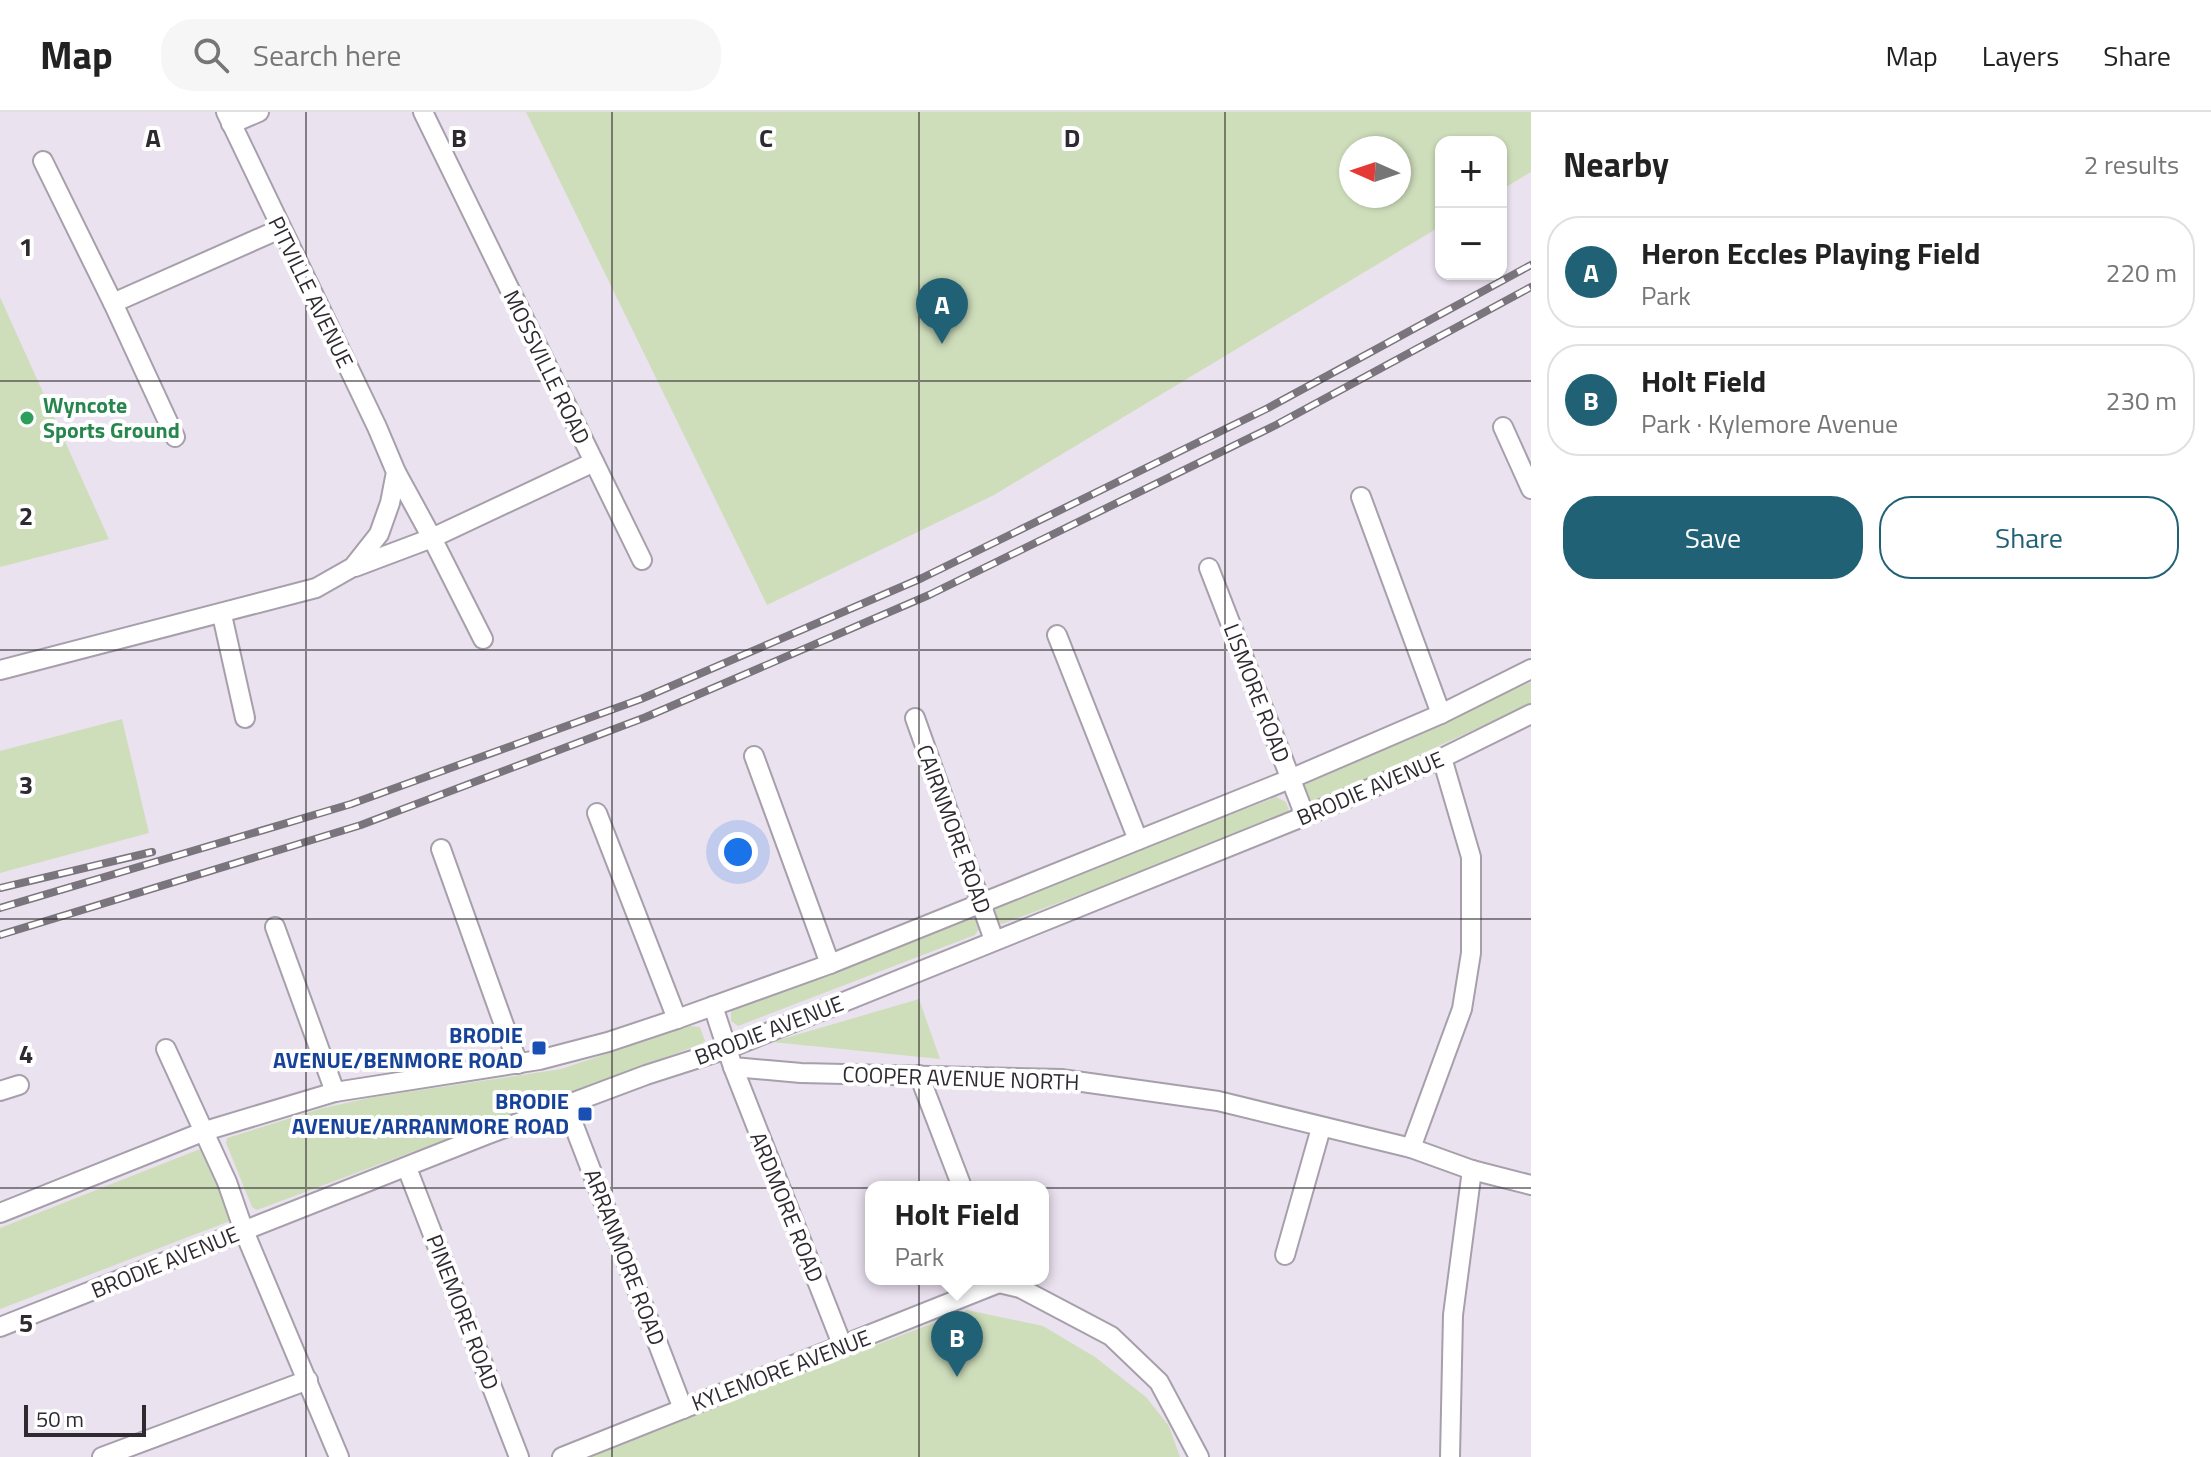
<!DOCTYPE html>
<meta charset="utf-8">
<style>
body{margin:0;font-family:"Titillium Web",sans-serif;background:#f6f6f6;color:#222}
.controls{position:absolute;right:24px;top:24px;display:grid;overflow:hidden;border-radius:16px;box-shadow:0 2px 6px #0004}
.controls button{width:72px;height:72px;display:grid;place-items:center;padding:0;border:0;border-bottom:2px solid #e0e0e0;background:#fff;color:#222;font:40px sans-serif}
.compass{position:absolute;left:1339px;top:24px;width:72px;height:72px;border-radius:50%;background:#fff;box-shadow:0 2px 6px #0004;rotate:273deg}
.scale{position:absolute;left:24px;bottom:20px;width:122px;box-sizing:border-box;padding-left:8px;border:4px solid #2e2a30;border-top:0;font-size:22px;line-height:28px;white-space:nowrap;color:#2e2a30;-webkit-text-stroke:6px #fff;paint-order:stroke}
.you{position:absolute;left:738px;top:740px;width:28px;height:28px;margin:-20px;border:6px solid #fff;border-radius:50%;background:#1a73e8;box-shadow:0 0 0 12px #1a73e833}
.badge{display:grid;place-items:center;width:52px;height:52px;border-radius:50%;background:#216176;color:#fff;font-size:26px;font-weight:700}
.pin{position:absolute;translate:-50% -66px;filter:drop-shadow(0 2px 4px #0008)}
.pin::after{content:'';position:absolute;top:42px;width:28px;height:24px;background:inherit;clip-path:polygon(0 0,100% 0,50% 100%)}
.popup{position:absolute;left:865px;top:1069px;width:184px;height:104px;box-sizing:border-box;display:grid;place-content:center;border-radius:16px;background:#fff;filter:drop-shadow(0 2px 6px #0005);font-size:26px;white-space:nowrap;color:#767676}
.popup b{font-size:30px;color:#222}
.popup::after{content:'';position:absolute;left:50%;top:100%;margin-left:-16px;border:16px solid transparent;border-top-color:#fff}
.list{margin:0;padding:0;list-style:none}
h2{display:flex;justify-content:space-between;align-items:center;height:104px;margin:0;padding:0 32px;font-size:34px}
h2 small{font-size:26px;font-weight:400;color:#767676}
.list li{display:grid;grid-template-columns:52px 1fr auto;gap:24px;align-items:center;box-sizing:border-box;height:112px;margin:0 16px 16px;padding:0 16px;border:2px solid #e0e0e0;border-radius:32px}
.list b{display:block;font-size:30px;white-space:nowrap}
.list p{margin:0;font-size:26px;white-space:nowrap;color:#767676}
.list em{font-size:26px;font-style:normal;color:#767676}
.actions{display:flex;gap:16px;padding:24px 32px}
.actions a{flex:1;padding:18px 0;border:2px solid #216176;border-radius:32px;text-align:center;font-size:28px;color:#216176}
.actions .main{background:#216176;color:#fff}
.icon{flex:none;width:44px;height:44px;fill:none;stroke:currentColor;stroke-width:2;stroke-linecap:round;stroke-linejoin:round}
.map{position:relative;flex:none;width:1531px;height:1345px;overflow:hidden}
header{display:flex;align-items:center;gap:48px;box-sizing:border-box;height:112px;padding:0 40px;background:#fff;border-bottom:2px solid #e0e0e0}
header strong{font-size:38px}
nav{display:flex;gap:44px;margin-inline-start:auto;font-size:28px}
.search{width:560px;height:72px;background:#f6f6f6;display:flex;align-items:center;gap:20px;box-sizing:border-box;padding:0 28px;border-radius:32px;color:#767676;font-size:30px}
main{display:flex}
aside{flex:1;background:#fff}
.map>svg:first-child{display:block}
.green{fill:#cedebb;fill-rule:evenodd}
.lines{fill:none;stroke-linecap:round;stroke-linejoin:round}
.minor-casing{stroke:#a79fab;stroke-width:22}
.minor{stroke:#fff;stroke-width:18}
.rail-casing{stroke:#7a747d;stroke-width:8}
.rail{stroke:#fff;stroke-width:5;stroke-dasharray:15;stroke-linecap:butt}
.grid{fill:none;stroke:#2e2a30;stroke-width:2;stroke-opacity:0.55}
.leisure-dot{fill:#2e9e5b;stroke:#fff;stroke-width:3}
.transit-dot{fill:#1a4fb4;stroke:#fff;stroke-width:3}
.labels{text-anchor:middle;stroke-width:8;stroke-linejoin:round;paint-order:stroke}
.street-label{font-size:22px;fill:#2e2a30;stroke:#fff}
.leisure-label{font-size:22px;font-weight:bold;fill:#27864d;stroke:#fff;text-anchor:start}
.transit-label{font-size:22px;font-weight:bold;fill:#164399;stroke:#fff;text-anchor:end}
.grid-label{font-size:26px;text-anchor:middle;font-weight:bold;fill:#2e2a30;stroke:#fff;stroke-width:8;stroke-linejoin:round;paint-order:stroke}
</style>
<header>
<strong>Map</strong>
<div class="search"><svg class="icon" aria-label="search" viewBox="0 0 24 24"><circle cx="10" cy="10" r="6"/><path d="M15 15l6 6"/></svg>Search here</div>
<nav><a>Map</a><a>Layers</a><a>Share</a></nav>
</header>
<main>
<div class="map">
<svg width="1531" height="1345" viewBox="0 0 1531 1345">
<rect width="100%" height="100%" fill="#ebe2f0"/>
<g class="green">
<path d="M526 0H1531V60L1501 78V30H1441V114L994 383 767 493ZM1351 36H1399V84H1351Z"/>
<path d="M0 185 109 427 0 455Z"/>
<path d="M1531 570V592L1315 690 1305 685 1303 674 1306 671Z"/>
<path d="M122 607 149 721 0 761V639Z"/>
<path d="M1276 685 1286 690 1289 698 1287 705 1002 812 994 810 991 800 994 794Z"/>
<path d="M967 805 977 809 979 817 975 823 738 914 731 909V900L735 895Z"/>
<path d="M919 887 940 947 772 930Z"/>
<path d="M690 914 700 915 705 929 701 932 257 1098 252 1095 226 1031 227 1026 323 996 374 985 561 957Z"/>
<path d="M200 1037 206 1039 231 1106 230 1109 0 1197V1116Z"/>
<path d="M967 1198 1043 1214 1095 1245 1146 1285 1169 1314 1180 1345H584Z"/>
</g>
<g class="lines">
<defs>
<g id="minor">
<path d="M423 0 642 448"/>
<path d="M231 12 259 0"/>
<path d="M43 49 113 191 175 325"/>
<path d="M113 191 280 117"/>
<path d="M1503 315 1531 377"/>
<path d="M1361 385 1441 602"/>
<path d="M355 455 432 426 396 360"/>
<path d="M1209 456 1305 704"/>
<path d="M222 503 245 606"/>
<path d="M1057 523 1138 728"/>
<path d="M483 527 432 426 594 350"/>
<path d="M0 558 316 476 353 455 379 422 390 391 396 360 377 315 226 0"/>
<path d="M915 606 994 828"/>
<path d="M754 644 830 852"/>
<path d="M597 701 677 907"/>
<path d="M441 737 518 952"/>
<path d="M275 815 335 980"/>
<path d="M713 894 733 955 801 961 1061 967 1218 989 1411 1036 1472 1058 1531 1073"/>
<path d="M166 937 227 1070 244 1119 339 1345"/>
<path d="M733 955 843 1235"/>
<path d="M919 963 962 1075"/>
<path d="M0 979 19 973"/>
<path d="M566 993 683 1297"/>
<path d="M1411 1036 1462 897 1471 841V745L1442 646"/>
<path d="M407 1056 519 1345"/>
<path d="M0 1101 205 1019 335 980 539 948 608 930 677 907 830 852 1290 667 1441 602 1531 557"/>
<path d="M1285 1143 1321 1016"/>
<path d="M998 1167 999 1171 1020 1176 1111 1224 1159 1270 1199 1345"/>
<path d="M0 1215 486 1023 646 963 727 937 1305 704 1442 646 1531 602"/>
<path d="M102 1345 308 1268"/>
<path d="M562 1345 999 1171"/>
<path d="M1450 1345 1453 1203 1472 1058"/>
</g>
</defs>
<use href="#minor" class="minor-casing"/>
<use href="#minor" class="minor"/>
<defs>
<g id="rail">
<path d="M0 776 152 740"/>
<path d="M0 796 351 692 641 587 922 466 1268 296 1531 153"/>
<path d="M0 823 361 713 646 605 929 483 1276 313 1531 175"/>
</g>
</defs>
<use href="#rail" class="rail-casing"/>
<use href="#rail" class="rail"/>
</g>
<path class="grid" d="M306 0V1345M612 0V1345M919 0V1345M1225 0V1345M0 269H1531M0 538H1531M0 807H1531M0 1076H1531"/>
<circle class="leisure-dot" cx="27" cy="306" r="8"/>
<g class="transit-dot">
<rect x="531" y="928" width="16" height="16" rx="4"/>
<rect x="577" y="994" width="16" height="16" rx="4"/>
</g>
<g class="labels">
<g class="street-label">
<text transform="translate(311 180) rotate(64)" y="8">PITVILLE AVENUE</text>
<text transform="translate(547 255) rotate(64)" y="8">MOSSVILLE ROAD</text>
<text transform="translate(1257 581) rotate(69)" y="8">LISMORE ROAD</text>
<text transform="translate(1370 676) rotate(-23)" y="8">BRODIE AVENUE</text>
<text transform="translate(954 717) rotate(70)" y="8">CAIRNMORE ROAD</text>
<text transform="translate(769 918) rotate(-21)" y="8">BRODIE AVENUE</text>
<text transform="translate(961 966) rotate(2)" y="8">COOPER AVENUE NORTH</text>
<text transform="translate(787 1095) rotate(68)" y="8">ARDMORE ROAD</text>
<text transform="translate(625 1145) rotate(69)" y="8">ARRANMORE ROAD</text>
<text transform="translate(165 1150) rotate(-22)" y="8">BRODIE AVENUE</text>
<text transform="translate(463 1200) rotate(69)" y="8">PINEMORE ROAD</text>
<text transform="translate(781 1258) rotate(-21)" y="8">KYLEMORE AVENUE</text>
</g>
<g class="leisure-label">
<text x="43" y="301">Wyncote<tspan x="43" dy="25">Sports Ground</tspan></text>
</g>
<g class="transit-label">
<text x="523" y="931">BRODIE<tspan x="523" dy="25">AVENUE/BENMORE ROAD</tspan></text>
<text x="569" y="997">BRODIE<tspan x="569" dy="25">AVENUE/ARRANMORE ROAD</tspan></text>
</g>
</g>
<g class="grid-label">
<text x="153" y="35">A</text>
<text x="459" y="35">B</text>
<text x="766" y="35">C</text>
<text x="1072" y="35">D</text>
<text x="26" y="144">1</text>
<text x="26" y="413">2</text>
<text x="26" y="682">3</text>
<text x="26" y="951">4</text>
<text x="26" y="1220">5</text>
</g>
</svg>
<div class="controls">
<button>+</button>
<button>−</button>
</div>
<svg class="compass" viewBox="-18 -18 36 36"><path d="M0-13l5 13h-10z" fill="#e53935"/><path d="M0 13l5-13h-10z" fill="#767676"/></svg>
<div class="scale">50 m</div>
<div class="you"></div>
<div class="pin badge" style="left:942px;top:232px">A</div>
<div class="pin badge" style="left:957px;top:1265px">B</div>
<div class="popup"><b>Holt Field</b>Park</div>
</div>
<aside>
<h2>Nearby<small>2 results</small></h2>
<ul class="list">
<li><span class="badge">A</span><div><b>Heron Eccles Playing Field</b><p>Park</p></div><em>220 m</em></li>
<li><span class="badge">B</span><div><b>Holt Field</b><p>Park · Kylemore Avenue</p></div><em>230 m</em></li>
</ul>
<div class="actions"><a class="main">Save</a><a>Share</a></div>
</aside>
</main>
